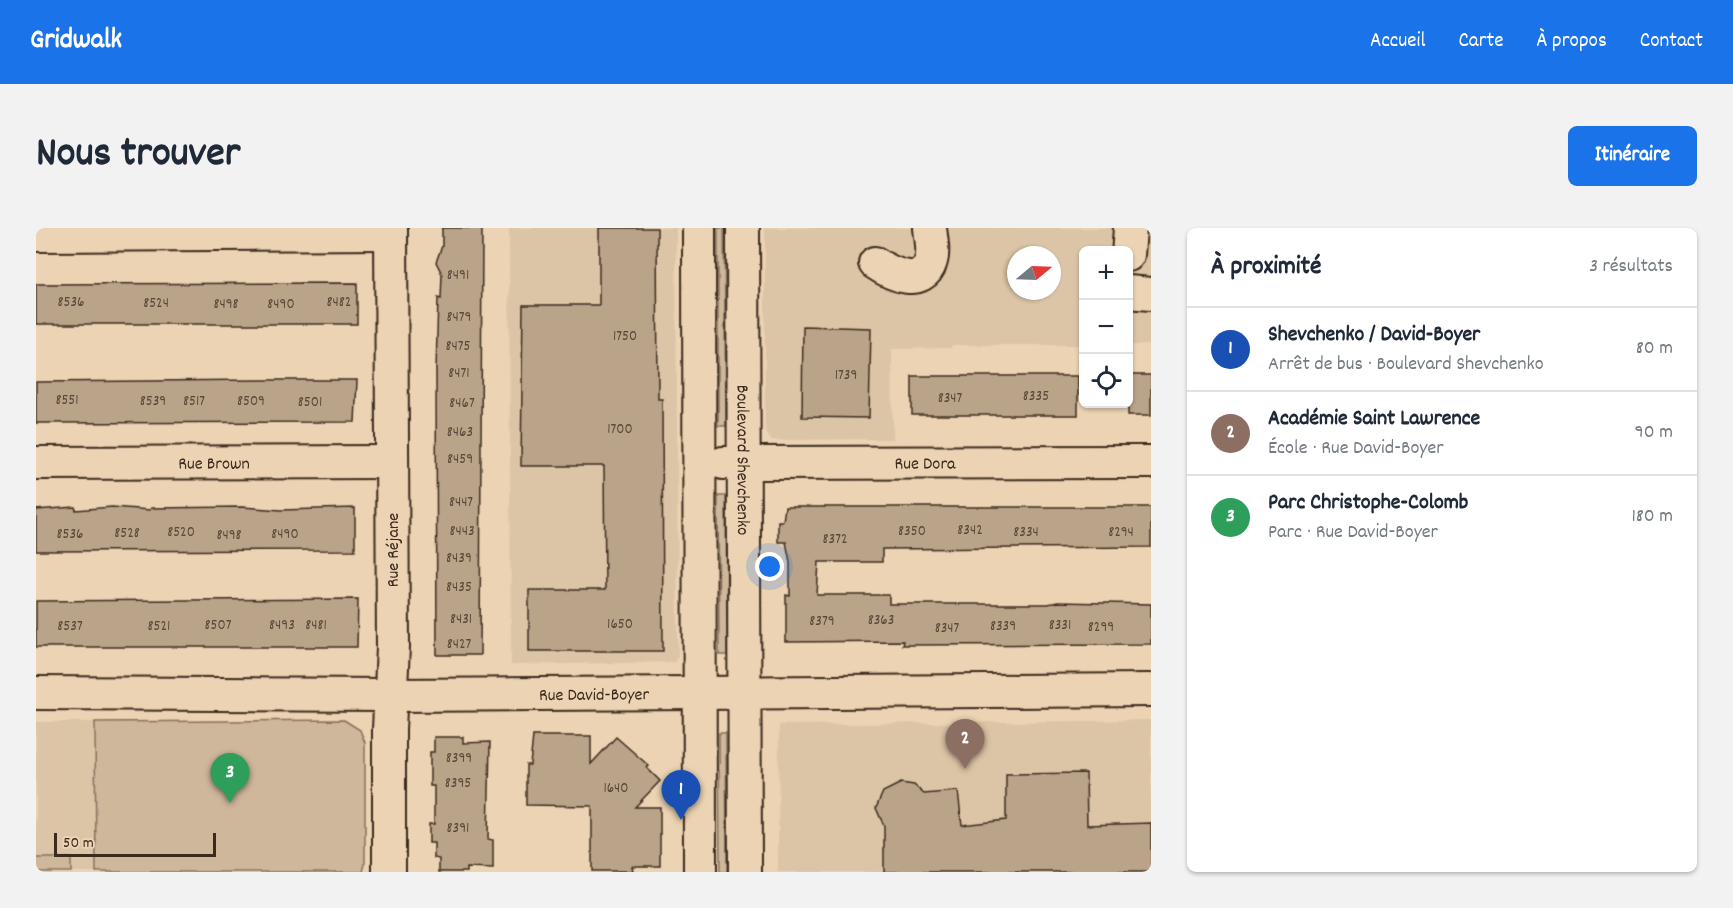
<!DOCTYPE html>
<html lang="fr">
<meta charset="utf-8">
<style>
body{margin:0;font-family:Dekko,sans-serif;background:#f2f2f3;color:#1f2937}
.controls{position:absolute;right:18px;top:18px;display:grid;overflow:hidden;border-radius:9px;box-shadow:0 2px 4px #0004}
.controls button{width:54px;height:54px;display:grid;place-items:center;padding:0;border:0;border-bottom:2px solid #e0e1e3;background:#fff;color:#1f2937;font:30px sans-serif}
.compass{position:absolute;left:971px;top:18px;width:54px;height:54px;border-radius:50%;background:#fff;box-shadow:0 2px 4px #0004;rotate:71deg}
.scale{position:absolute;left:18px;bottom:15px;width:162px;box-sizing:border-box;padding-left:6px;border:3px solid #3b2a1e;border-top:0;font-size:16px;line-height:21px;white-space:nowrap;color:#3b2a1e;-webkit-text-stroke:4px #ebd3b3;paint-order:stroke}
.you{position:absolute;left:734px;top:339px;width:21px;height:21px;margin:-15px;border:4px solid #fff;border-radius:50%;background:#1a73e8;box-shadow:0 0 0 9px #1a73e833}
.badge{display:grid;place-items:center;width:39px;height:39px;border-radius:50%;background:#1a73e8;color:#fff;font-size:20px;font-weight:700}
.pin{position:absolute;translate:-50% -50px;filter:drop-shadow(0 2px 3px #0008)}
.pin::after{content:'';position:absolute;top:32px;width:21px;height:18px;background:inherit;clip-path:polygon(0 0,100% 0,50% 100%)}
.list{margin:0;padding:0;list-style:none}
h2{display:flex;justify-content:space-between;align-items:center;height:78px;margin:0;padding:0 24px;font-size:26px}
h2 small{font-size:20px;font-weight:400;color:#747a83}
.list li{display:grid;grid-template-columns:39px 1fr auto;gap:18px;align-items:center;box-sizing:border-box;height:84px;padding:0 24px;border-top:2px solid #e0e1e3}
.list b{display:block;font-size:22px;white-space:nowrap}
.list p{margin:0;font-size:20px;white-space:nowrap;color:#747a83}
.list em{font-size:20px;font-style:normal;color:#747a83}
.icon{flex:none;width:33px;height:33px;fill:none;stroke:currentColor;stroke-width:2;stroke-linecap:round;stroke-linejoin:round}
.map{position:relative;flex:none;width:1115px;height:644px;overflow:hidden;border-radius:9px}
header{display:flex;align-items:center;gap:36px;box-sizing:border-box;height:84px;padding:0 30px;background:#1a73e8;color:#fff}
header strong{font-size:28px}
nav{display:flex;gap:33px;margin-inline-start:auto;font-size:21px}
.intro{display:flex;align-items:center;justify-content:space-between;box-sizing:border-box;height:144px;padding:0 36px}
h1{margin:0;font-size:42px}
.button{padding:15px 27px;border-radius:9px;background:#1a73e8;color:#fff;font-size:21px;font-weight:700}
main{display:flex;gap:36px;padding:0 36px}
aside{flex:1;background:#fff;border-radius:9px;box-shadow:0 2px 4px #0004}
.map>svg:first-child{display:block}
.built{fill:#dcc5a6;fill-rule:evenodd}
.green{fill:#cfb79b;stroke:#85705c;stroke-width:1.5}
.building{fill:#baa489;stroke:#3b2a1e;stroke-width:1.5}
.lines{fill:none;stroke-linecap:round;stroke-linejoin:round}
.minor-casing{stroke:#3b2a1e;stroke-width:36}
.minor{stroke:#ebd3b3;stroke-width:32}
.labels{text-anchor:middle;stroke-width:5;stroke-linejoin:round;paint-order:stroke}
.number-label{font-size:15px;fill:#5b4839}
.street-label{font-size:18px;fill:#3b2a1e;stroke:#ebd3b3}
</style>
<header>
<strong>Gridwalk</strong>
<nav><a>Accueil</a><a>Carte</a><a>À propos</a><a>Contact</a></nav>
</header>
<div class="intro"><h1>Nous trouver</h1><a class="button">Itinéraire</a></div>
<main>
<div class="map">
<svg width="1115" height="644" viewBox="0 0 1115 644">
<rect width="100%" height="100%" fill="#ebd3b3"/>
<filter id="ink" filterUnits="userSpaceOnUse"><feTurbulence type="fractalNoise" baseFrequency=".0167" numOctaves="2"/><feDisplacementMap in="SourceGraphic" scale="12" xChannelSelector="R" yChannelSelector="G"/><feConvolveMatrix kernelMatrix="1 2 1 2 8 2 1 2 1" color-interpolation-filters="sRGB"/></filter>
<g filter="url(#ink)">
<g class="built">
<path d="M473 0H640L642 414V429L638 434 475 437Z"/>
<path d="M729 0H1115V117H1093L1092 22H1048L1047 117H916L915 120 856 121 857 211 736 212 730 205 729 198ZM980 27H1016V63H980Z"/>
<path d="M1115 492V644H742L743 497Z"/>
<path d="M0 494H59L60 644H0Z"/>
</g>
<g class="green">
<path d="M682 0H688L690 198H682Z"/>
<path d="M682 268H690L691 427H683Z"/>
<path d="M308 492 324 502 329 515V636L327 644H60L59 494Z"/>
<path d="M683 505H690L691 644H684Z"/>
<rect x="0" y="630" width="35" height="14"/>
</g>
<g class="building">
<path d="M406 0H446L444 427H401L400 142 402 70 405 71 406 46 400 34 406 18Z"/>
<path d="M563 0H621L622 171H626L627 423H493V362H569L568 238H485L487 77H563Z"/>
<path d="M321 55V96H0V56Z"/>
<path d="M767 98 835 100 833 190 766 189Z"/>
<rect x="1092" y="147" width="23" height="40"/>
<rect x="876" y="148" width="166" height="39"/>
<path d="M225 152H321L319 194 0 195V154Z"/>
<path d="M39 279 40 282 76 279 114 282 115 280 206 279 245 282 319 280V322L0 323V282Z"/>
<path d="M749 279H1115V319L846 321V334H783L781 367H853V376H1012L1022 374 1115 376V416L866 417 867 413 750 414V367L754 368V334L750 314H742V293H747Z"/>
<path d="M322 371 321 419H0V373Z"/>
<path d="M497 508H555V536L580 509 613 538 611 540 624 553 599 579H624V638H596L597 643H556V578L490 577V537H494Z"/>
<path d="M398 509H427V515L454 514 452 611 457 612V641L431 640V644H403V631L398 630V615H393V596H398V558H394V524H398Z"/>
<path d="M1050 545 1051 597 1115 595V644H848V598L840 580 847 564 865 555 878 557 888 566 922 563 926 597 970 592V546Z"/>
</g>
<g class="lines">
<defs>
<g id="minor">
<path d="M663 0 664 644"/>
<path id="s1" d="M707 0 709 644"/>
<path d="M0 7 354 5"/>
<path d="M1092 27 1094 0"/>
<path d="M839 35C855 46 887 61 895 33 898 23 895 10 894 0"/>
<path d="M1092 64 1115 66"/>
<path id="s2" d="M0 235 356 234"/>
<path id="s3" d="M687 235 1115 234"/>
<path id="s4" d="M0 465 354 467 1115 462"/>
<path d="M353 644V501L357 419 355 0"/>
</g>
</defs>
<use href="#minor" class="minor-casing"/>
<use href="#minor" class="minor"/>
</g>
</g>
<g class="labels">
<g class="number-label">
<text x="422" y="51">8491</text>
<text x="35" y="78">8536</text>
<text x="303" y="78">8482</text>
<text x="120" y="79">8524</text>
<text x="190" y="80">8498</text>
<text x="245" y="80">8490</text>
<text x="423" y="93">8479</text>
<text x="589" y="112">1750</text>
<text x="422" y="122">8475</text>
<text x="423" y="149">8471</text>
<text x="810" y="151">1739</text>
<text x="1000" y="172">8335</text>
<text x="914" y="174">8347</text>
<text x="31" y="176">8551</text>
<text x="117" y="177">8539</text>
<text x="158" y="177">8517</text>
<text x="215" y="177">8509</text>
<text x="274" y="178">8501</text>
<text x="426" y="179">8467</text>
<text x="584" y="205">1700</text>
<text x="424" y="208">8463</text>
<text x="424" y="235">8459</text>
<text x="425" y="278">8447</text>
<text x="934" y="306">8342</text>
<text x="426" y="307">8443</text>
<text x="876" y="307">8350</text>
<text x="145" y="308">8520</text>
<text x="990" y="308">8334</text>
<text x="1085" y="308">8294</text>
<text x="91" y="309">8528</text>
<text x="34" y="310">8536</text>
<text x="249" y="310">8490</text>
<text x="193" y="311">8498</text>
<text x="799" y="315">8372</text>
<text x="423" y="334">8439</text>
<text x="423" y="363">8435</text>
<text x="425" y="395">8431</text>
<text x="845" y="396">8363</text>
<text x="786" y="397">8379</text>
<text x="584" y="400">1650</text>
<text x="182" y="401">8507</text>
<text x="246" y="401">8493</text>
<text x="280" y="401">8481</text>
<text x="1024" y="401">8331</text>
<text x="34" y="402">8537</text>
<text x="123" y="402">8521</text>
<text x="967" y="402">8339</text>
<text x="1065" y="403">8299</text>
<text x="911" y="404">8347</text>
<text x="423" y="420">8427</text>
<text x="423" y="534">8399</text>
<text x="422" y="559">8395</text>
<text x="580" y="564">1640</text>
<text x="422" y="604">8391</text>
</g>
<g class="street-label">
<text dy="6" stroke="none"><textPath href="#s1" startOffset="232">Boulevard Shevchenko</textPath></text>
<text dy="6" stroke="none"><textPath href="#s3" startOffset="202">Rue Dora</textPath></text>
<text dy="6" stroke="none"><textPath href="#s2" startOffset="178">Rue Brown</textPath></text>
<text transform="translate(356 322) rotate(-90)" y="6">Rue Réjane</text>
<text dy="6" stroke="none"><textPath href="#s4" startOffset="558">Rue David-Boyer</textPath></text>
</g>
</g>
</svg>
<div class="controls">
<button>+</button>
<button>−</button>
<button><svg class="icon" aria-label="locate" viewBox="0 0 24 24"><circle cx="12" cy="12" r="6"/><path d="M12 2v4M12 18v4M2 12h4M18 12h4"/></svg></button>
</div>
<svg class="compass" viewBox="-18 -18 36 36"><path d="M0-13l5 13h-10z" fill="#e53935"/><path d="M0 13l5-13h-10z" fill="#747a83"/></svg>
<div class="scale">50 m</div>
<div class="you"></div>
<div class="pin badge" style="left:645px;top:592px;background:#1a4fb4">1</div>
<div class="pin badge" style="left:929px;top:541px;background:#8d6e63">2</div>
<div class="pin badge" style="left:194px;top:575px;background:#2e9e5b">3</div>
</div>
<aside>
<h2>À proximité<small>3 résultats</small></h2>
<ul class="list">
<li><span class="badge" style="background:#1a4fb4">1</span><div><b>Shevchenko / David-Boyer</b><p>Arrêt de bus · Boulevard Shevchenko</p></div><em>80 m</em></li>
<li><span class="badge" style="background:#8d6e63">2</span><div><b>Académie Saint Lawrence</b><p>École · Rue David-Boyer</p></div><em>90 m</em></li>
<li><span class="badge" style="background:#2e9e5b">3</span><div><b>Parc Christophe-Colomb</b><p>Parc · Rue David-Boyer</p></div><em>180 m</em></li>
</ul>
</aside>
</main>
